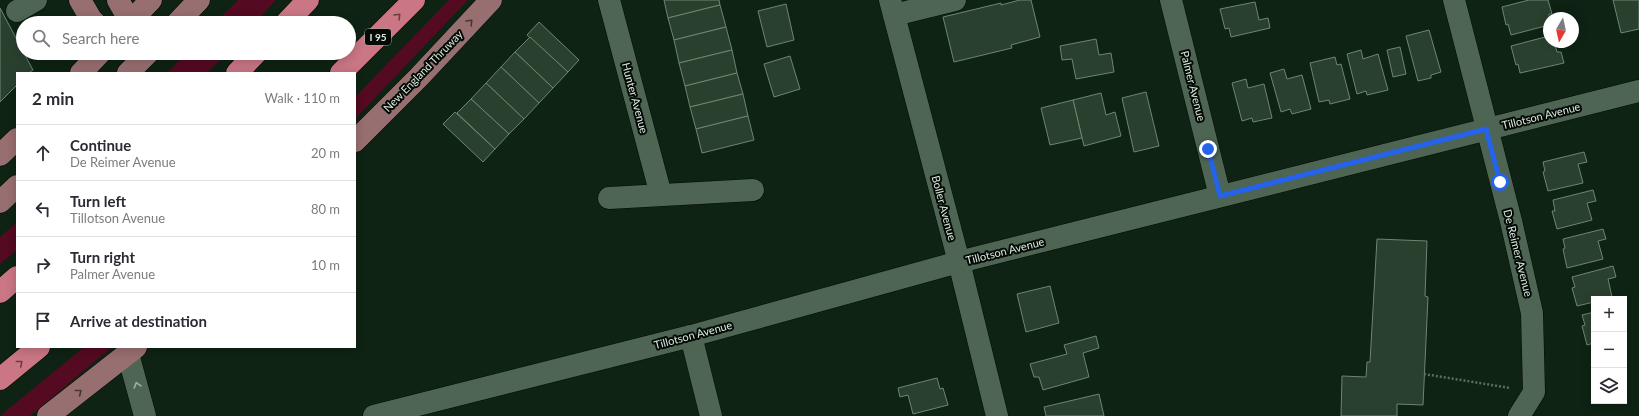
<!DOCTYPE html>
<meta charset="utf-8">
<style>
body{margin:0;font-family:Lato,sans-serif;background:#f7f7f7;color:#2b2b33}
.controls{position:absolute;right:12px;bottom:12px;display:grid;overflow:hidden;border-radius:0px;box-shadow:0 2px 10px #0003}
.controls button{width:36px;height:36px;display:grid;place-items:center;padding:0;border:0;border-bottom:1px solid #e1e1e2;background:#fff;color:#2b2b33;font:20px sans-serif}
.compass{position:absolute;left:1543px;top:12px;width:36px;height:36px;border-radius:50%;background:#fff;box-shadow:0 2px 10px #0003;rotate:189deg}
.stop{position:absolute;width:12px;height:12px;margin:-9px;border:3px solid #2563eb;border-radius:50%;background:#fff}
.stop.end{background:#2563eb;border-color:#fff;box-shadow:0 1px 4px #0008}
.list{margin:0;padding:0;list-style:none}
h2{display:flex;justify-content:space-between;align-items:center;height:52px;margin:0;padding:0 16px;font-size:17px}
h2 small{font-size:13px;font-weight:400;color:#7c7c81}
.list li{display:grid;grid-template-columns:26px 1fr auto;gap:12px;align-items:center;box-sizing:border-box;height:56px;padding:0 16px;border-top:1px solid #e1e1e2}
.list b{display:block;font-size:15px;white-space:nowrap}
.list p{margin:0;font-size:13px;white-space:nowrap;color:#7c7c81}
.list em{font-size:13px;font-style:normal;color:#7c7c81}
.icon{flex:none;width:22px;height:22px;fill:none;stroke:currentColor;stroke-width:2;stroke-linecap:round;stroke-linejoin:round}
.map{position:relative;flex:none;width:1639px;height:416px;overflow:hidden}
.search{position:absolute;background:#fff;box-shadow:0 2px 10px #0003;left:16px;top:16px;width:340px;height:44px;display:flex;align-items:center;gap:10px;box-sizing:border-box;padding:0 14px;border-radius:22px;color:#7c7c81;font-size:15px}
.panel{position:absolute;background:#fff;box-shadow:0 2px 10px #0003;left:16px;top:72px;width:340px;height:276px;border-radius:0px}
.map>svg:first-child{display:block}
.green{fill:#540a21}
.building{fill:#2a402f;stroke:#6d8571}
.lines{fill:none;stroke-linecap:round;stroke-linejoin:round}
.minor-casing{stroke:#000c02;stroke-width:23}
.major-casing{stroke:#000c02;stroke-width:23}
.highway-casing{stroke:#000c02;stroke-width:23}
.path{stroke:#5b6d5f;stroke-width:2.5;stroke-dasharray:2 2;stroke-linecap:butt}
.minor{stroke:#4e6553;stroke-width:22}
.major{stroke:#986f71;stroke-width:22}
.highway{stroke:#ca7685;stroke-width:22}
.oneway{stroke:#664045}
.oneway2{stroke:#463736}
.oneway3{stroke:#9dafa1}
.route{stroke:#2563eb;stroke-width:5}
.labels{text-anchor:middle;stroke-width:4;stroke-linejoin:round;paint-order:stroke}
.shield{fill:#030a05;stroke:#9ca89e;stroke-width:1}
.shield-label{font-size:10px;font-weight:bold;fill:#deebe0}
.street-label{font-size:11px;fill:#deebe0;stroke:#030a05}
</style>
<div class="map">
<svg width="1639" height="416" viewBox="0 0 1639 416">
<rect width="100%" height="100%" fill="#0e2313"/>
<g class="green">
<path d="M238 0H276L255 23H215Z"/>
<path d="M449 0H468L355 119V97Z"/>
<path d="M186 53H227L207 73H167Z"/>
<path d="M17 222V250L0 264V237Z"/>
<path d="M84 347H112L30 416H0Z"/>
</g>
<g class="building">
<path d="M664 0H719L720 5 668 18Z"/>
<path d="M1020 0H1031L1040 37 1011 45 1012 48 954 62 943 17 1001 3V5Z"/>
<path d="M1529 0H1548L1552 14H1549V25L1511 35 1508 24 1506 25 1502 7Z"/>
<path d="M1613 0H1639V29L1621 33Z"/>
<path d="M1255 2 1259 20 1268 18 1270 28 1231 37 1229 28 1225 29 1220 9Z"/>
<path d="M786 4 794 40 767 47 758 11Z"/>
<path d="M720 5 726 27 674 40 668 18Z"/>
<path d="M0 8 33 70 29 73H17V85L0 102Z"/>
<path d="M539 22 579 60 568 72 527 35Z"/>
<path d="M726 27 732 50 679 63 674 40Z"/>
<path d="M1429 30 1441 72 1431 75V78L1418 81 1406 36Z"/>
<path d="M1549 36V42H1554L1557 52H1561L1564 63 1520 73 1518 64 1516 65 1511 46Z"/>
<path d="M530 37 568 72 553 88 515 52Z"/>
<path d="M1096 39 1099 55 1111 53 1114 72 1076 79 1072 59 1062 60 1060 46Z"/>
<path d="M1400 47 1406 74 1393 77 1387 50Z"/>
<path d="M732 50 737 73 685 86 679 63Z"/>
<path d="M1361 50 1363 59 1378 54 1388 90 1367 95 1366 91 1357 94 1347 54Z"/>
<path d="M515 52 553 88 539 103 501 67Z"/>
<path d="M790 56 800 89 774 97 764 64Z"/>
<path d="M1335 57 1337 65 1341 64 1350 99 1330 104 1329 100 1319 102 1310 63Z"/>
<path d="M501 67 539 103 524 119 486 83Z"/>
<path d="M1284 69 1287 79 1302 75 1311 109 1292 114 1290 109 1281 112 1270 73Z"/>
<path d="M737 73 743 94 690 107 685 86Z"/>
<path d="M1246 79 1248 88 1264 84 1272 118 1253 122 1252 118 1242 121 1232 83Z"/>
<path d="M486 83 524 119 509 134 471 99Z"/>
<path d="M1146 92 1159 146 1134 152 1122 98Z"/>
<path d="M1101 93 1106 115 1115 112 1121 136 1084 146 1073 100Z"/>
<path d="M743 94 748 116 696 129 690 107Z"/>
<path d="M471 99 509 134 495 149 457 113Z"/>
<path d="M1073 100 1082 138 1050 145 1041 108Z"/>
<path d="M455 112 495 149 483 162 443 124Z"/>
<path d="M748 116 754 140 702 153 696 129Z"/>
<path d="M1584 152 1587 162 1578 164 1583 183 1548 191 1543 172 1545 171 1543 162Z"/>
<path d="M1593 190 1596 201 1587 203 1592 220 1557 229 1552 211H1555L1553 200Z"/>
<path d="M1603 229 1606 239 1598 241 1603 259 1567 268 1563 249 1565 248 1563 239Z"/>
<path d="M1377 239 1427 241 1425 296 1428 297 1423 405 1397 404V416H1341L1342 376 1366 377 1367 362H1370Z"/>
<path d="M1613 266 1616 277 1608 279 1612 297 1604 299H1594V302L1577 306 1572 288 1575 287 1572 277Z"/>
<path d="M1050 286 1059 323 1026 332 1017 294Z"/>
<path d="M1594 312V343L1587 345 1582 326 1585 325 1582 315Z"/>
<path d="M1096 336 1099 348 1083 353 1089 377 1043 390 1039 377H1034L1030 364 1067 354 1064 345Z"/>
<path d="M937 378 940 389 943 388 948 405 913 414 908 395 900 397 898 388Z"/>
<path d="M1099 394 1104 416H1046L1044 407Z"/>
</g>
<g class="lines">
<defs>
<g id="minor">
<path d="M609 0 661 195"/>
<path d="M890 0 959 262 997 416"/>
<path d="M1171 0 1220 196"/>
<path d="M1454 0 1511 221 1532 313 1534 392 1519 416"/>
<path d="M17 11 36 0"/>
<path d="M894 15 955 0"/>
<path d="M609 198 753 190"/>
<path d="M691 336 711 416"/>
<path d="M128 354 145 416"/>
<path d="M374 416 691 336 959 262 1639 91"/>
</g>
<g id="major">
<path d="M80 0 91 19 95 23"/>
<path d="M118 0 131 23"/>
<path d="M129 23 151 0"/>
<path d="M177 23 199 0"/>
<path d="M81 73 100 53"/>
<path d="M128 73 148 53"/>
<path d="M355 141 419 77 491 0"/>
<path d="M0 155 17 139"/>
<path d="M0 202 17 186"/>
<path d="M48 416 136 347"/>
</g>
<g id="highway">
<path d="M286 23 308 0"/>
<path d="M237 73 256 53"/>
<path d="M341 73 414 0"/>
<path d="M0 292 17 277"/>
<path d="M0 379 39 347"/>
</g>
</defs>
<use href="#minor" class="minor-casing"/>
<use href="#major" class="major-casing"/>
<use href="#highway" class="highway-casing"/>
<path class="path" d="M1424 374 1510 388"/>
<use href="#minor" class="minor"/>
<use href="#major" class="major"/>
<use href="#highway" class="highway"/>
</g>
<defs><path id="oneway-chevron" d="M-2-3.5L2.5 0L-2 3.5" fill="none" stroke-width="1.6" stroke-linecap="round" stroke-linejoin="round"/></defs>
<g class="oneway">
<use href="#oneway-chevron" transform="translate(398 16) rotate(-46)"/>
<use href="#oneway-chevron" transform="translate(20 363) rotate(-39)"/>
</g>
<g class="oneway2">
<use href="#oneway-chevron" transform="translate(470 22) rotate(-47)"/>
<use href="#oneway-chevron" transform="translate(79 392) rotate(-38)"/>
</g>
<use class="oneway3" href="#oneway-chevron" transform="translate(137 385) rotate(-106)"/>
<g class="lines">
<path class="route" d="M1208 149 1220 196 1486 129 1500 182"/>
</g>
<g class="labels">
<rect class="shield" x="365" y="29" width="26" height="16" rx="3"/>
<g class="shield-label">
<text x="378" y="41">I 95</text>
</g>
<g class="street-label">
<text transform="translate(423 71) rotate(-46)" y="4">New England Thruway</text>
<text transform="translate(1193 86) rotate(76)" y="4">Palmer Avenue</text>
<text transform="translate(635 98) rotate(75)" y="4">Hunter Avenue</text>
<text transform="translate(1541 116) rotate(-14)" y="4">Tillotson Avenue</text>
<text transform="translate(944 208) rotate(75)" y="4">Boller Avenue</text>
<text transform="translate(1005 251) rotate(-14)" y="4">Tillotson Avenue</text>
<text transform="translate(1518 253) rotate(76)" y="4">De Reimer Avenue</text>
<text transform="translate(693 335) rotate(-15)" y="4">Tillotson Avenue</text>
</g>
</g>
</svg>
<div class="controls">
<button>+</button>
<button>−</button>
<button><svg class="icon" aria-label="layers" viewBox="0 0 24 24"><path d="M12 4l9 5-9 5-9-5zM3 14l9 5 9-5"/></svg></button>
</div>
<svg class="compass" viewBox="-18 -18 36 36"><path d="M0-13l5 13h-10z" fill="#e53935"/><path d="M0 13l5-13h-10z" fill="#7c7c81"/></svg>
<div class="stop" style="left:1500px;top:182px"></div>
<div class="stop end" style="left:1208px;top:149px"></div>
<div class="search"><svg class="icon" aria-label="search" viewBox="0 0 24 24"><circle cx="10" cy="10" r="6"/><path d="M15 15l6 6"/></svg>Search here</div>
<section class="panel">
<h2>2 min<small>Walk · 110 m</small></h2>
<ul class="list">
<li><svg class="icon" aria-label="ahead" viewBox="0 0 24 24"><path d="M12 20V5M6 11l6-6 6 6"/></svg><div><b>Continue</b><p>De Reimer Avenue</p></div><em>20 m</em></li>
<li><svg class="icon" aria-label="left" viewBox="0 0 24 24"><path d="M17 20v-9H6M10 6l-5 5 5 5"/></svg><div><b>Turn left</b><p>Tillotson Avenue</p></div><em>80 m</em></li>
<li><svg class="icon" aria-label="right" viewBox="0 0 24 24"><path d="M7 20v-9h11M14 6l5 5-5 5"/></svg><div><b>Turn right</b><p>Palmer Avenue</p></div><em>10 m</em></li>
<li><svg class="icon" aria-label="arrive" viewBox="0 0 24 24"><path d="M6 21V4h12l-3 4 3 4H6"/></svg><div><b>Arrive at destination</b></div></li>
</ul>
</section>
</div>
